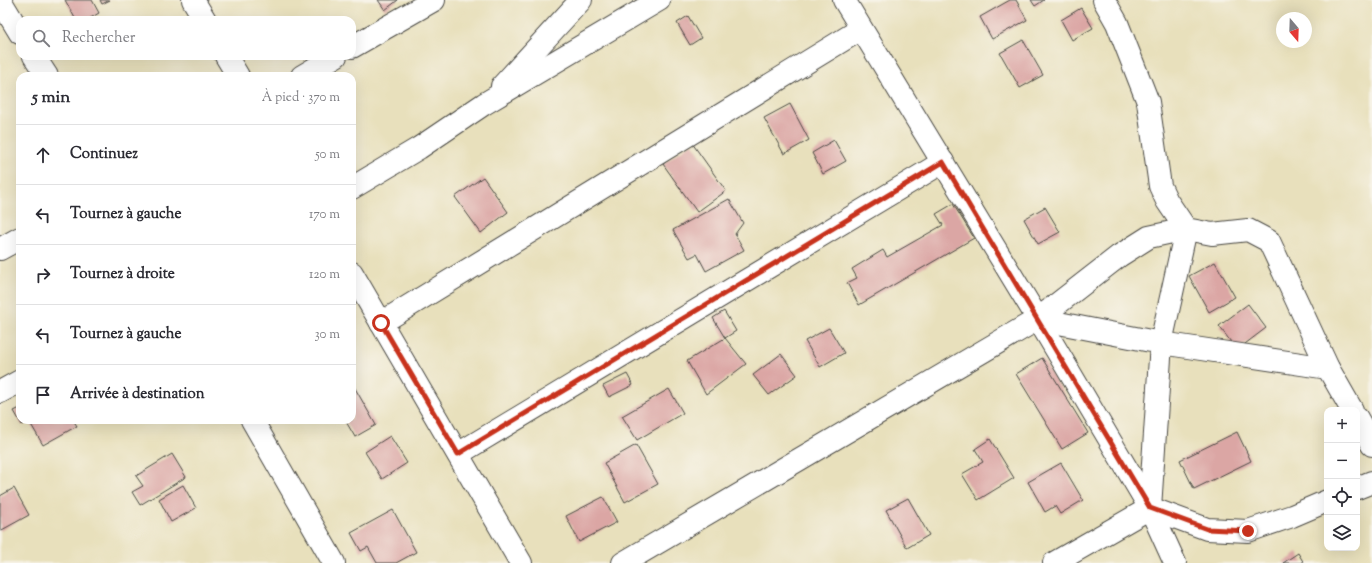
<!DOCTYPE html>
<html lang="fr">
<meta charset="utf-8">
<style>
body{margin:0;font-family:"Sorts Mill Goudy",serif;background:#f7f7f7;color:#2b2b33}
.controls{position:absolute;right:12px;bottom:12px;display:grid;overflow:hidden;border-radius:8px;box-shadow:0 4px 16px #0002}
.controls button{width:36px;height:36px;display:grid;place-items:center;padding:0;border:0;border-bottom:1px solid #e1e1e2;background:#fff;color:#2b2b33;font:20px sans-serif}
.compass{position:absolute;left:1276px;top:12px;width:36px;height:36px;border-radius:50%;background:#fff;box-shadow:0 4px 16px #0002;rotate:161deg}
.stop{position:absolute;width:12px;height:12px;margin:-9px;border:3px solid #c8321e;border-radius:50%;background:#fff}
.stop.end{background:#c8321e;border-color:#fff;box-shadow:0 1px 4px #0008}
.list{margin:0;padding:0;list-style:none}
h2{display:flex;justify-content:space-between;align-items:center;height:52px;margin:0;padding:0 16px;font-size:17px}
h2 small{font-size:13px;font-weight:400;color:#7c7c81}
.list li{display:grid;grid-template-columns:26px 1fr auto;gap:12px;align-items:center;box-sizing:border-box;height:60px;padding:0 16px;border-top:1px solid #e1e1e2}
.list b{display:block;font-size:15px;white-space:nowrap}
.list em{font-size:13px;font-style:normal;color:#7c7c81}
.icon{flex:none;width:22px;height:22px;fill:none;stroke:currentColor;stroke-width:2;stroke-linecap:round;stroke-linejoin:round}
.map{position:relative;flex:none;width:1372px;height:563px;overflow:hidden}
.search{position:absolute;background:#fff;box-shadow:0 4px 16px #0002;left:16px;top:16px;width:340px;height:44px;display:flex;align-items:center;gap:10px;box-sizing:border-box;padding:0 14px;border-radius:12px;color:#7c7c81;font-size:15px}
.panel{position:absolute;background:#fff;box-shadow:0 4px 16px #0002;left:16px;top:72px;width:340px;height:352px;border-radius:12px}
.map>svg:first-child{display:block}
.building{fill:#dba6a4}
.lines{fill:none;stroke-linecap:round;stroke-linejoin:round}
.minor-casing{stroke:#474641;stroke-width:24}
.minor{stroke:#fff;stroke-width:22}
.route{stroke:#c8321e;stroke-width:5}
</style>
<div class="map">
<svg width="1372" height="563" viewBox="0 0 1372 563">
<rect width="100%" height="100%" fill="#f7f3e8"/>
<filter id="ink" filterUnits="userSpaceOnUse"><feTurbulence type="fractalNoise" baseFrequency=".025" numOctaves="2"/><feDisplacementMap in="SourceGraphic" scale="8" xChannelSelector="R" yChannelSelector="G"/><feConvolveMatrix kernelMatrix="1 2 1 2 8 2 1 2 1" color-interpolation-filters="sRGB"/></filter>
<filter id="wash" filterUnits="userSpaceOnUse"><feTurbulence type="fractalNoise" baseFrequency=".012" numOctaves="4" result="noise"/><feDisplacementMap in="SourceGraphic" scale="16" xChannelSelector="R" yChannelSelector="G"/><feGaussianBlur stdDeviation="0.9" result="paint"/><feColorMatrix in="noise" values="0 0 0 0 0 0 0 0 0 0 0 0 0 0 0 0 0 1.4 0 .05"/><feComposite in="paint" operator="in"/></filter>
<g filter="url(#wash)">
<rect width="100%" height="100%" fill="#e8e0bc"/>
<g id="blocks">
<g class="building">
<path d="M65 0H92L99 13 87 20H76Z"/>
<path d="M100 0H110L102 4Z"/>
<path d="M378 0H398L385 10Z"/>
<path d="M1010 0H1016L1027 20 992 39 980 17Z"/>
<path d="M1031 0H1044L1035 6Z"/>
<path d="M1081 8 1093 28 1072 40 1061 20Z"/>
<path d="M688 16 701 38 690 45 677 23Z"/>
<path d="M1023 40 1043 75 1020 88 1000 53Z"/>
<path d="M790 104 809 140 784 154 764 118Z"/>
<path d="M834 140 846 161 823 174 812 153Z"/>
<path d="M692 143 726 191 697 212 663 164Z"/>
<path d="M483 177 508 212 481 233 455 197Z"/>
<path d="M729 199 743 223 735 234 744 250 706 271 697 254 689 258 673 230Z"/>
<path d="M953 204 974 238 859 305 847 283 857 278 852 269 883 250 887 257 943 225 936 214Z"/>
<path d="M1045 207 1060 232 1038 244 1024 219Z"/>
<path d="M1215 262 1235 297 1209 312 1189 276Z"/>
<path d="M1248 304 1266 328 1237 350 1219 326Z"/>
<path d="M724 311 736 331 725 338 713 318Z"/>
<path d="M829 328 844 353 820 367 805 341Z"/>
<path d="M725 338 746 364 706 394 687 361Z"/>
<path d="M781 354 797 375 769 395 753 375Z"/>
<path d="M1042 358 1088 433 1062 449 1016 374Z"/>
<path d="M627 374 633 385 609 397 603 386Z"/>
<path d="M352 383 376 425 355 437 345 420H352Z"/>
<path d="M669 389 683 413 637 440 622 416Z"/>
<path d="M20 408V420H73L77 426 43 445 29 421 22 425 14 411Z"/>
<path d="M1237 432 1251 461 1194 489 1180 460Z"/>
<path d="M390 436 407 463 382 479 365 452Z"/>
<path d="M990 439 1014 478 978 500 962 474 983 462 975 449Z"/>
<path d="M636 445 658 484 625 502 604 463Z"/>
<path d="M172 454 186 477 140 505 132 492 143 486 136 476Z"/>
<path d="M1061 463 1083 500 1060 514 1055 506 1045 512 1028 482Z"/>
<path d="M183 485 196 508 171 522 159 499Z"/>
<path d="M14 488 29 515 0 531V496Z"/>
<path d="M603 497 617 522 579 542 566 516Z"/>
<path d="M908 498 929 535 907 548 886 510Z"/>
<path d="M393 510 416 552 396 563H377L368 547 361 551 351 533Z"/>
<path d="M1298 553 1304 563H1283Z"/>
</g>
</g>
</g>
<g filter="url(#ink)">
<use href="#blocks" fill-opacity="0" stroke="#474641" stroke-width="1"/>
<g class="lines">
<defs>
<g id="minor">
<path d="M0 0 20 33"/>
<path d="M193 0 205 20"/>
<path d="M844 0 1038 319 1150 508 1175 563"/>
<path d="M1104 0 1117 23 1148 102 1160 186 1167 201 1186 229 1212 234 1248 230 1269 241 1328 368 1352 410"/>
<path d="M352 47 434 0"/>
<path d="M34 56 47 76"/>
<path d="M226 56 238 76"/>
<path d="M302 76 336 56"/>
<path d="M502 86 581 0"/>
<path d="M352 188 419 148 484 104 659 0"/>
<path d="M0 249 20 238"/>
<path d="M352 273 521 563"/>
<path d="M1038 319 1161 343 1328 368"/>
<path d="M381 323 861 29"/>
<path d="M0 392 20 381"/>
<path d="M1357 418 1372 445"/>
<path d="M252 420 334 563"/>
<path d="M458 454 943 162"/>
<path d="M1357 488 1372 482"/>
<path d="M623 563 1038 319 1119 256 1149 237 1186 229 1161 343 1150 508"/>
<path d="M1054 563 1150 508 1207 529 1248 531 1292 516 1327 501"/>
</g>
</defs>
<use href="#minor" class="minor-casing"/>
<use href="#minor" class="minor"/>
</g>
</g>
<g class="lines" filter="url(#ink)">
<path class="route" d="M381 323 458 454 943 162 1150 508 1207 529 1248 531"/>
</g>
</svg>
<div class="controls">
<button>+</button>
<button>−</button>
<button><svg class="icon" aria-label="locate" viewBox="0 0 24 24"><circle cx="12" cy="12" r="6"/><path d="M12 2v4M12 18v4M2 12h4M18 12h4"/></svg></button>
<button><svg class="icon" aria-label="layers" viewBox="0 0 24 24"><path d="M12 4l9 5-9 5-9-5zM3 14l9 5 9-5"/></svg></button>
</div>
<svg class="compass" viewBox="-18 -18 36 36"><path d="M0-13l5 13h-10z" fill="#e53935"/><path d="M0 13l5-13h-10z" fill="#7c7c81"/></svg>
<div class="stop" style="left:381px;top:323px"></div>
<div class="stop end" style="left:1248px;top:531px"></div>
<div class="search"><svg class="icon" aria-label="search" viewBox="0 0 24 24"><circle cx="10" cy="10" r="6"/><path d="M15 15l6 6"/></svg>Rechercher</div>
<section class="panel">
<h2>5 min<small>À pied · 370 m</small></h2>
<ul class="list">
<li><svg class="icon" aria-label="ahead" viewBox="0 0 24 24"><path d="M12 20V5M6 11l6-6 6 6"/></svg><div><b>Continuez</b></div><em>50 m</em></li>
<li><svg class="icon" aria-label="left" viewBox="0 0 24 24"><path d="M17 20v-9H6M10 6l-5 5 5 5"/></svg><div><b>Tournez à gauche</b></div><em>170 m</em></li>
<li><svg class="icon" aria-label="right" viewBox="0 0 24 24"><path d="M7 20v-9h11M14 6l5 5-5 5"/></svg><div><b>Tournez à droite</b></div><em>120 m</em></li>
<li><svg class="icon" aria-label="left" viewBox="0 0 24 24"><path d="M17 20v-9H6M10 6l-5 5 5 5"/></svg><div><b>Tournez à gauche</b></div><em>30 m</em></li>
<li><svg class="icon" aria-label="arrive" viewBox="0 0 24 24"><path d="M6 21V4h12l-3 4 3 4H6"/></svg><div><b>Arrivée à destination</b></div></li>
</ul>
</section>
</div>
